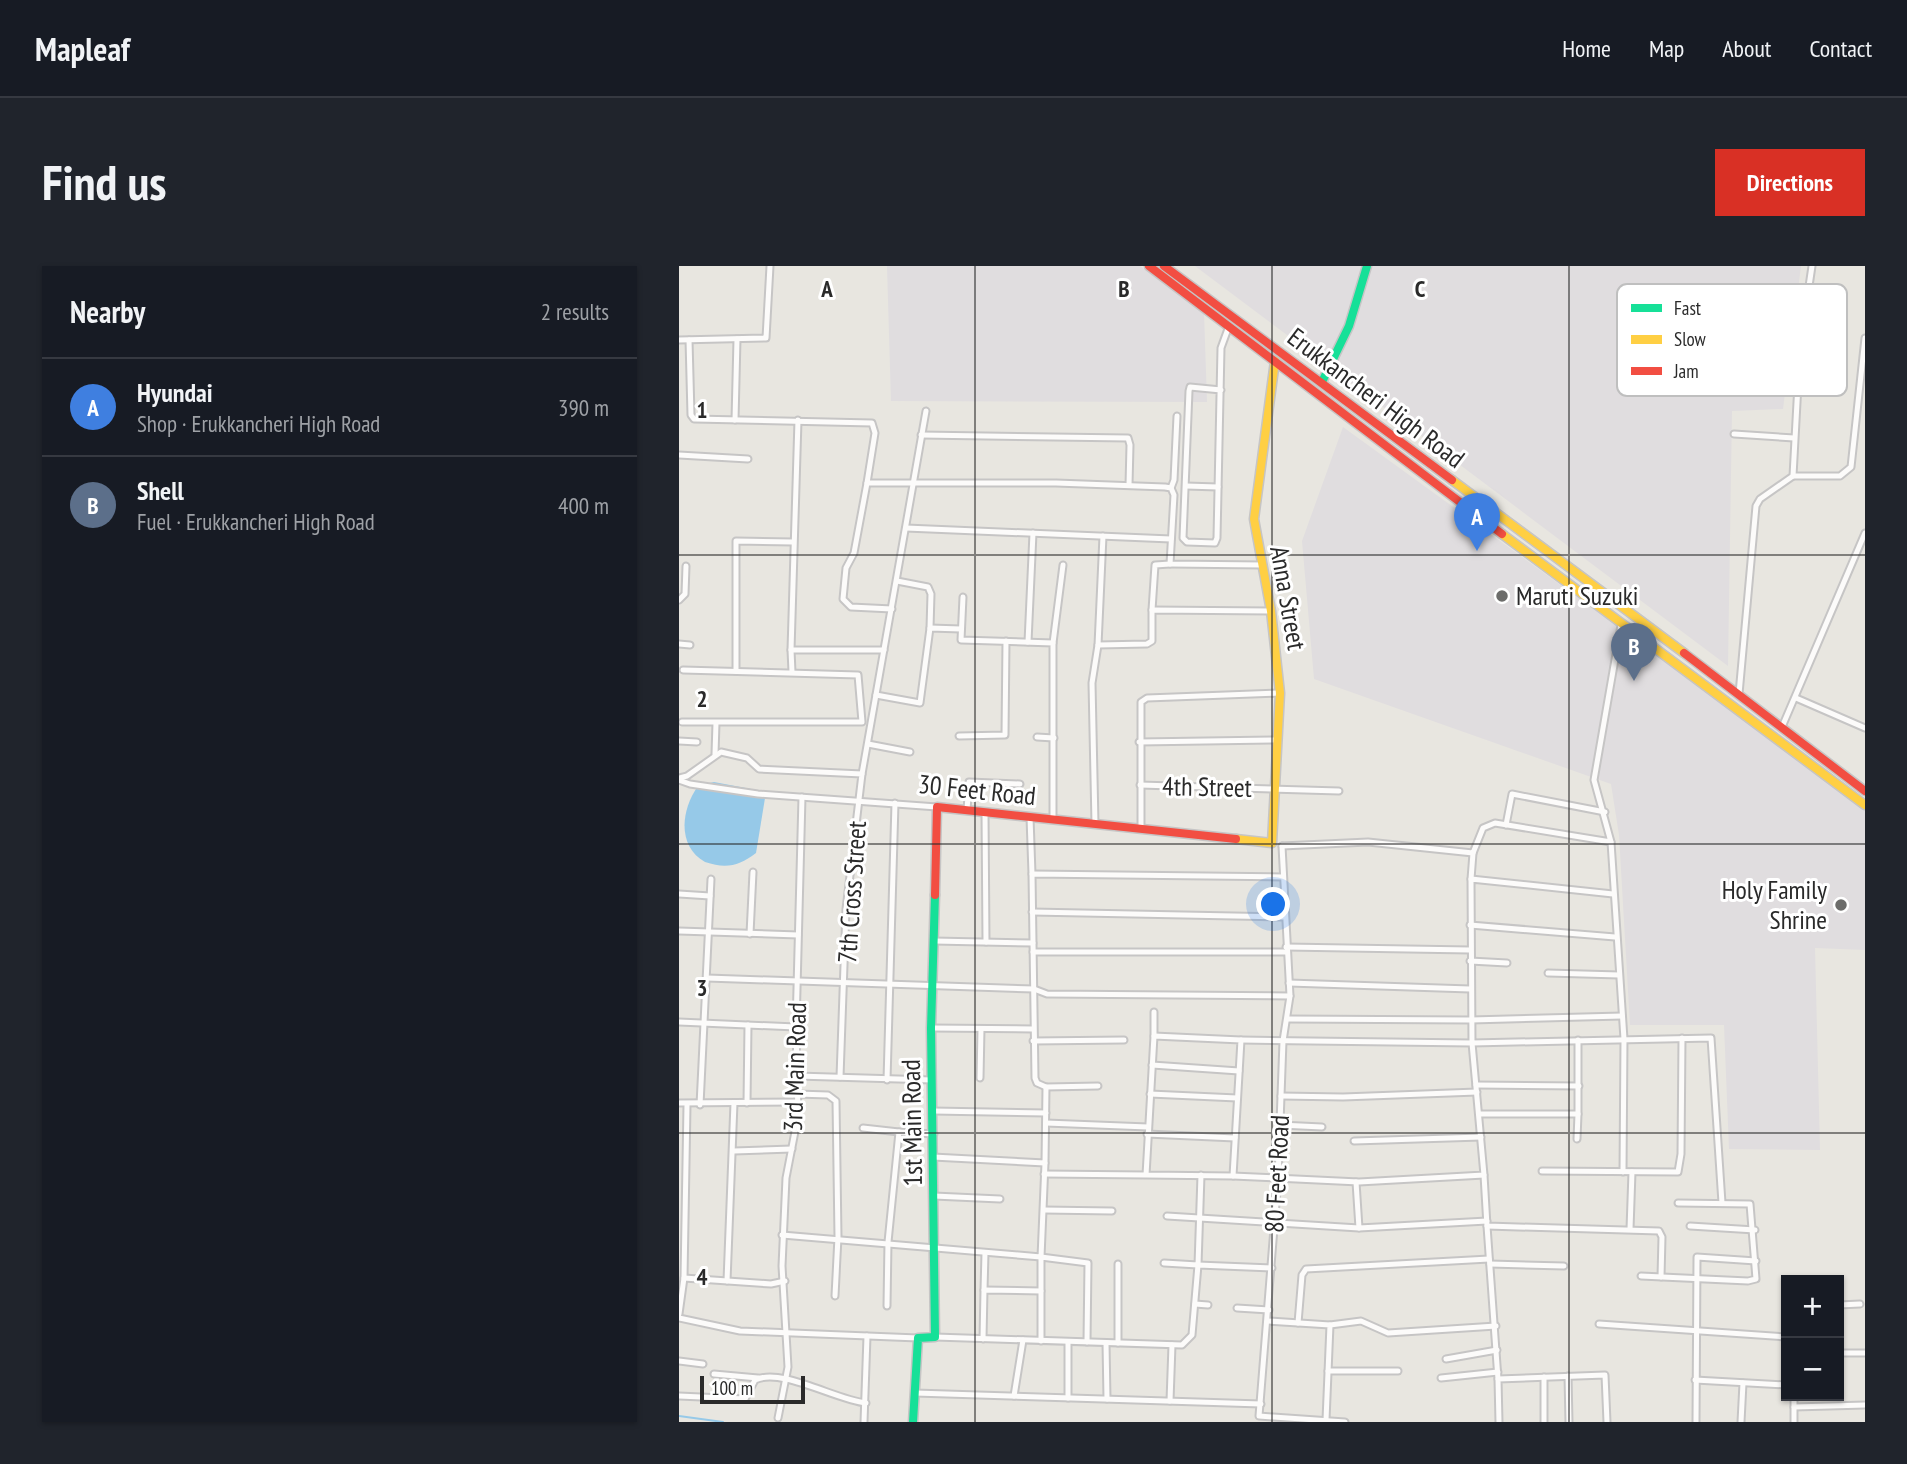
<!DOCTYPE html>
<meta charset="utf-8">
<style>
body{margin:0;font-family:"PT Sans Narrow",sans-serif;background:#20242c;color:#f1f3f6}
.controls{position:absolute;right:21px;bottom:21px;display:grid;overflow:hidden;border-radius:0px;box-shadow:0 2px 5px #0004}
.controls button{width:63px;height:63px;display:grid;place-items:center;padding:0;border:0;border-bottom:2px solid #363941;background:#171b24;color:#f1f3f6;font:35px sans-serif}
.scale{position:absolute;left:21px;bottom:18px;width:105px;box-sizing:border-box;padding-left:7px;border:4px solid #2a2a2a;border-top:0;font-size:19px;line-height:24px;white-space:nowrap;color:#2a2a2a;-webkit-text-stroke:5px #fff;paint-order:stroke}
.you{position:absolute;left:595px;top:639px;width:24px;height:24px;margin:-18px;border:5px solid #fff;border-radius:50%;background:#1a73e8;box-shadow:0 0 0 10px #1a73e833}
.badge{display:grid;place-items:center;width:46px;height:46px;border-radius:50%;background:#d93025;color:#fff;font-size:23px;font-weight:700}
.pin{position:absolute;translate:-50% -58px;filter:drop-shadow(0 2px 4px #0008)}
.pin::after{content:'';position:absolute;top:37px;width:24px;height:21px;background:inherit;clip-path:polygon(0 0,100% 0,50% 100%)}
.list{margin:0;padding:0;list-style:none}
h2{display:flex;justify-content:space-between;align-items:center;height:91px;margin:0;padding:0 28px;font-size:30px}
h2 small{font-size:23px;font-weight:400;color:#9ea1a6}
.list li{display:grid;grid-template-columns:46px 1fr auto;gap:21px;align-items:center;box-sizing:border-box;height:98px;padding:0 28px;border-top:2px solid #363941}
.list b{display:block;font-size:26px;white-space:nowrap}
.list p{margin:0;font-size:23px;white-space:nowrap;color:#9ea1a6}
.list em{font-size:23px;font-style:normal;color:#9ea1a6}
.map{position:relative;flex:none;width:1186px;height:1156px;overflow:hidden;border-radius:0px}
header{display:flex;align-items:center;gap:42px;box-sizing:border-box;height:98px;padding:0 35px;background:#171b24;border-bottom:2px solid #363941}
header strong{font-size:33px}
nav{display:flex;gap:38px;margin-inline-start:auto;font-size:24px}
.intro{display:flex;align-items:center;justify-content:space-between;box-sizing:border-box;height:168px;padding:0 42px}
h1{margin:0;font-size:49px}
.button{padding:18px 32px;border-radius:0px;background:#d93025;color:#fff;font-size:24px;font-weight:700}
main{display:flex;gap:42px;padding:0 42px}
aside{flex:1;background:#171b24;border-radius:0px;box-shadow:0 2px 5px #0004}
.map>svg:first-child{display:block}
.industrial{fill:#e0dddf}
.water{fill:#96c9e8}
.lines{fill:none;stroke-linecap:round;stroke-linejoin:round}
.stream{stroke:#96c9e8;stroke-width:2}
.street-casing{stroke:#c6c5c5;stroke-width:9}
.fast-casing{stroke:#c6c5c5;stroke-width:11}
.slow-casing{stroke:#c6c5c5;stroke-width:11}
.jam-casing{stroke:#c6c5c5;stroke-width:11}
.street{stroke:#fcfbfa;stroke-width:5}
.fast{stroke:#16e098;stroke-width:8}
.slow{stroke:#ffcf43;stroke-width:8}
.jam{stroke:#f24e42;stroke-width:8}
.grid{fill:none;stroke:#2a2a2a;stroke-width:2;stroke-opacity:0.55}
.poi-dot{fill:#6c6c6a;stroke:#fff;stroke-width:2.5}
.labels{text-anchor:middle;stroke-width:6;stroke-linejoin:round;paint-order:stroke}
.street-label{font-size:26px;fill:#2a2a2a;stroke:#fff}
.poi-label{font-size:26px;fill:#2a2a2a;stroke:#fff;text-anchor:start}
.key{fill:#fff;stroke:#bfbfbf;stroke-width:2}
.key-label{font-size:19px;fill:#2a2a2a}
.grid-label{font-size:23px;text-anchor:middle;font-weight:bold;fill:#2a2a2a;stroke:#fff;stroke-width:6;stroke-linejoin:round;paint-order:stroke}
</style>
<header>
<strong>Mapleaf</strong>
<nav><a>Home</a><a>Map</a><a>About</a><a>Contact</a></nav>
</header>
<div class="intro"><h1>Find us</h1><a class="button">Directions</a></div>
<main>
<aside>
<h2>Nearby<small>2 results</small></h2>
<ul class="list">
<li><span class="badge" style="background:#3f7fe0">A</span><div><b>Hyundai</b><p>Shop · Erukkancheri High Road</p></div><em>390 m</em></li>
<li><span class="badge" style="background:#5c6f8a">B</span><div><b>Shell</b><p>Fuel · Erukkancheri High Road</p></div><em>400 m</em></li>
</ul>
</aside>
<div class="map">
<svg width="1186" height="1156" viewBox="0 0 1186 1156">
<rect width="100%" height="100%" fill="#e8e6e0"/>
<g class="industrial">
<path d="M208 0H461L525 47 528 136 212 135Z"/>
<path d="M516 0H1122L1104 143 1053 145 1049 400Z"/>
<path d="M664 161 1186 540V684L1136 682 1141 884 1050 883 1045 759H951L940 569 932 518 635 413 623 275Z"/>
</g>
<path class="water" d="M35 516 87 526 77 587C60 600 47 603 26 596 0 582 0 547 19 520Z"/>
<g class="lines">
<path class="stream" d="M0 1150 44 1156"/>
<defs>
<g id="street">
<path d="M0 74 87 72 91 0"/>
<path d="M10 74 12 149 15 153 193 157 196 167 188 217H377L486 221 492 222 495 229 491 298 584 299"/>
<path d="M542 124 511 121 510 125 504 272 508 276 536 277 538 272 542 82 550 60"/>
<path d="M56 154 58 73"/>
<path d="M1055 168 1115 172"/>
<path d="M242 169 449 172 451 179 450 219"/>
<path d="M0 189 69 193"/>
<path d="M1114 210H1161L1172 201 1186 72"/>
<path d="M188 217 175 287 167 302 164 333 172 341 213 343"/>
<path d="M507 220 539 221"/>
<path d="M492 222 495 214 498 150"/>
<path d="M227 262 492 273"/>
<path d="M424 270 419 379 468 378 473 375V344L592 345"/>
<path d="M218 315 249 321 252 328 251 362"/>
<path d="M284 331 282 374 374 377V553"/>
<path d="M0 334 6 328 7 300"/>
<path d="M473 344 476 299 491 298"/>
<path d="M349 376 354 267"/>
<path d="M374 377 384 299"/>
<path d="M0 378 11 379"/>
<path d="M112 384 119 154"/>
<path d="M57 405V275L114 276"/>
<path d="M113 406 112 384H205"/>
<path d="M1060 428 1077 240 1081 233 1114 210 1121 81 1133 0"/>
<path d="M197 429 241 437 251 362 282 363"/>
<path d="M1117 432 1186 462"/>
<path d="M3 456H183L179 409 4 404"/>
<path d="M1103 461 1186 267"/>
<path d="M280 470 326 469 327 375"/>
<path d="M358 471 375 472"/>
<path d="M0 475 18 476"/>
<path d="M460 476 599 474"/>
<path d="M189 478 231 486"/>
<path d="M36 488 37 457"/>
<path d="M183 508 247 145"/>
<path d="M0 512 8 510 42 486 68 492 80 503 183 508 167 643 161 811"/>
<path d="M0 514 11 518 79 528 258 541"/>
<path d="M461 519 660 525"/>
<path d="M288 544 290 516 341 518"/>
<path d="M306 546 307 676"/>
<path d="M351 551 353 608"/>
<path d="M416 558 413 417 419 379"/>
<path d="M827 559 833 528 926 546"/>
<path d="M462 563V436L468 432 601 427"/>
<path d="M932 576 945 773 944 906"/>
<path d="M603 580 611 730 604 775 599 912 580 1150 666 1156"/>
<path d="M603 580 689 576 794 587 804 562 816 557 932 576 915 514 942 359"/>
<path d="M792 613 794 587"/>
<path d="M0 628 31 630"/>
<path d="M934 628 792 613 793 777 1032 772 1043 937"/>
<path d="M353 646 604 651"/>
<path d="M791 659 936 671"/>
<path d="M0 665 119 669"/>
<path d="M71 668 74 606"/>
<path d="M255 675 354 677"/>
<path d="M607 681 791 684"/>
<path d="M354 686H607"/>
<path d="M791 695 828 697"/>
<path d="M869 707 940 709"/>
<path d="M28 712 355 723 368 728 611 730"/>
<path d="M610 717 791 723"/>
<path d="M609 753 792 754 943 750"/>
<path d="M0 756 117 761"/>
<path d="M252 762 354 763"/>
<path d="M475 770V746"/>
<path d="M354 775 445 774"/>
<path d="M473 799 560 805"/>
<path d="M118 810 253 814"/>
<path d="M301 812 302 763"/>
<path d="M208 814 216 537"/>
<path d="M797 819 900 820"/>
<path d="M419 820 367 821 358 817 356 812 353 608 604 611"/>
<path d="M118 828 149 829 157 835 159 971 156 1030"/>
<path d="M471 828 558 832"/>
<path d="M602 830 664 831 798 826"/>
<path d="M0 837 119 836"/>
<path d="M68 837 69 759"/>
<path d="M21 839 32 613"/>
<path d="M254 845 367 847"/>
<path d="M800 848H899V774"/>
<path d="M367 857 469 861"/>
<path d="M601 859 643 861"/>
<path d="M184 862 220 866"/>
<path d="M468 868 556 872"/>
<path d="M898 873 899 848"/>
<path d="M675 875 802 871"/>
<path d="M55 885 113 883"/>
<path d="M254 891 366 897 367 821"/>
<path d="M863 905 999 906 1002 888 1003 772"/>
<path d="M365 908 467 909 475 770 562 774 554 910 467 909"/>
<path d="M805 909 808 960 980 965 983 971 982 1011"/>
<path d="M554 910 680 916 805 909 793 777 562 774"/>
<path d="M677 916 680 962 808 955"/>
<path d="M255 930 321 933"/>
<path d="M365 944 433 945"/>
<path d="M488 950 680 962"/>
<path d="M808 960 819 1113"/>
<path d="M1011 960 1076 964"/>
<path d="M951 963 953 906"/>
<path d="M103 969 362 991 366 897"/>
<path d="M485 997 519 999 522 909"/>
<path d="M439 998V1077"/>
<path d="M811 998 885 1000"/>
<path d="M962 1010 1069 1015 1077 1013 1071 938 999 937"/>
<path d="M5 1012 92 1018 106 1015"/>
<path d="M48 1015 55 837"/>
<path d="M305 1024 306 987"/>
<path d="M516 1038 529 1039"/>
<path d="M1160 1039 1181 1038"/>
<path d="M208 1040 209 976 220 866 255 868"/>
<path d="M558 1042 590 1044"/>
<path d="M0 1048 5 1012 8 839"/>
<path d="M0 1052 61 1065 239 1072"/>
<path d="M589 1055 651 1059 647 1154"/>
<path d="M619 1057 623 1009 627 1003 810 993"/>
<path d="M920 1058 1107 1071"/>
<path d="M651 1059 682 1055 709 1067 817 1060"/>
<path d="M256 1071 503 1079 513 1069 519 999 593 1002"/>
<path d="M304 1073 305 1024 362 1025"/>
<path d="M362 1075V991L409 997 408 1076"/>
<path d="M427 1077 428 1133"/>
<path d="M1160 1087H1186"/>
<path d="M767 1093 818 1084"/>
<path d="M0 1095 24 1098"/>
<path d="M649 1105H719"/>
<path d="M35 1108 79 1112"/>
<path d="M889 1110 890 1156"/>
<path d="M865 1111V1156"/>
<path d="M762 1112 819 1106"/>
<path d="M1016 1114 1107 1119"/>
<path d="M236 1127 582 1138"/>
<path d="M0 1130 66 1133 76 1114C102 1101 157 1134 187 1137"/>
<path d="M335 1130 344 1074"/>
<path d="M389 1132V1076"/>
<path d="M491 1135 493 1079"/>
<path d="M1115 1141 1186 1139"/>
<path d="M99 1152 109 1101 103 1000 107 912 119 850 117 761 123 531"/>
<path d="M185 1156 188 1070"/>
<path d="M820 1156 819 1113 926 1109 928 1156"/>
<path d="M1017 1156 1018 991 1077 995"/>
<path d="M1062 1156 1064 1117"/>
<path d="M1115 1156V1130"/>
</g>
<g id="fast">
<path d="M643 116 670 60 688 0"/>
<path d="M234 1156 239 1072 256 1071 252 762 256 629"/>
</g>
<g id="slow">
<path d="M773 214 1005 387"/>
<path d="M823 268 1186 539"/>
<path d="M557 573 593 577 601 427 592 345 575 253 596 95"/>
</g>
<g id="jam">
<path d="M470 0 823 268"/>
<path d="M485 0 773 214"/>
<path d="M1005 387 1186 525"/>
<path d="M256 629 258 541 557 573"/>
</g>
</defs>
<use href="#street" class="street-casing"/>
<use href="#fast" class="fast-casing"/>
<use href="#slow" class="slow-casing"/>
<use href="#jam" class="jam-casing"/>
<use href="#street" class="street"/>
<use href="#fast" class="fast"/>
<use href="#slow" class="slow"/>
<use href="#jam" class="jam"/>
</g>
<path class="grid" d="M296 0V1156M593 0V1156M890 0V1156M0 289H1186M0 578H1186M0 867H1186"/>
<g class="poi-dot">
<circle cx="823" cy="330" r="7"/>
<circle cx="1162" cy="639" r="7"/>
</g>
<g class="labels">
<g class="street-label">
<text transform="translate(697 132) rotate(37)" y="9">Erukkancheri High Road</text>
<text transform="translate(609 332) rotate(80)" y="9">Anna Street</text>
<text transform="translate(528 521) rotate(1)" y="9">4th Street</text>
<text transform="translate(298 524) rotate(6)" y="9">30 Feet Road</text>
<text transform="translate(173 626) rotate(-86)" y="9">7th Cross Street</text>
<text transform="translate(116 801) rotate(-88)" y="9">3rd Main Road</text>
<text transform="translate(233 857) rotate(-91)" y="9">1st Main Road</text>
<text transform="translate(598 908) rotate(-87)" y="9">80 Feet Road</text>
</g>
<g class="poi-label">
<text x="837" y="339">Maruti Suzuki</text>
<text x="1148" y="633" text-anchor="end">Holy Family<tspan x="1148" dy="30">Shrine</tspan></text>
</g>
</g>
<rect x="938" y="18" width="230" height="112" rx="10" class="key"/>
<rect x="952" y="38" width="31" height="8" fill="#16e098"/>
<rect x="952" y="69" width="31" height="9" fill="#ffcf43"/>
<rect x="952" y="101" width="31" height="8" fill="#f24e42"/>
<g class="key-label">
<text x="995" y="49">Fast</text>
<text x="995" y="80">Slow</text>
<text x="995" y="112">Jam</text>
</g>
<g class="grid-label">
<text x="148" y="31">A</text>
<text x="445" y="31">B</text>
<text x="741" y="31">C</text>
<text x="23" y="152">1</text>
<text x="23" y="441">2</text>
<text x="23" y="730">3</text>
<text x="23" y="1019">4</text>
</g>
</svg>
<div class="controls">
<button>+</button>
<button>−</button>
</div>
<div class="scale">100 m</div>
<div class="you"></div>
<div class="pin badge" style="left:798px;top:285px;background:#3f7fe0">A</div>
<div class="pin badge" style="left:955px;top:415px;background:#5c6f8a">B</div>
</div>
</main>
